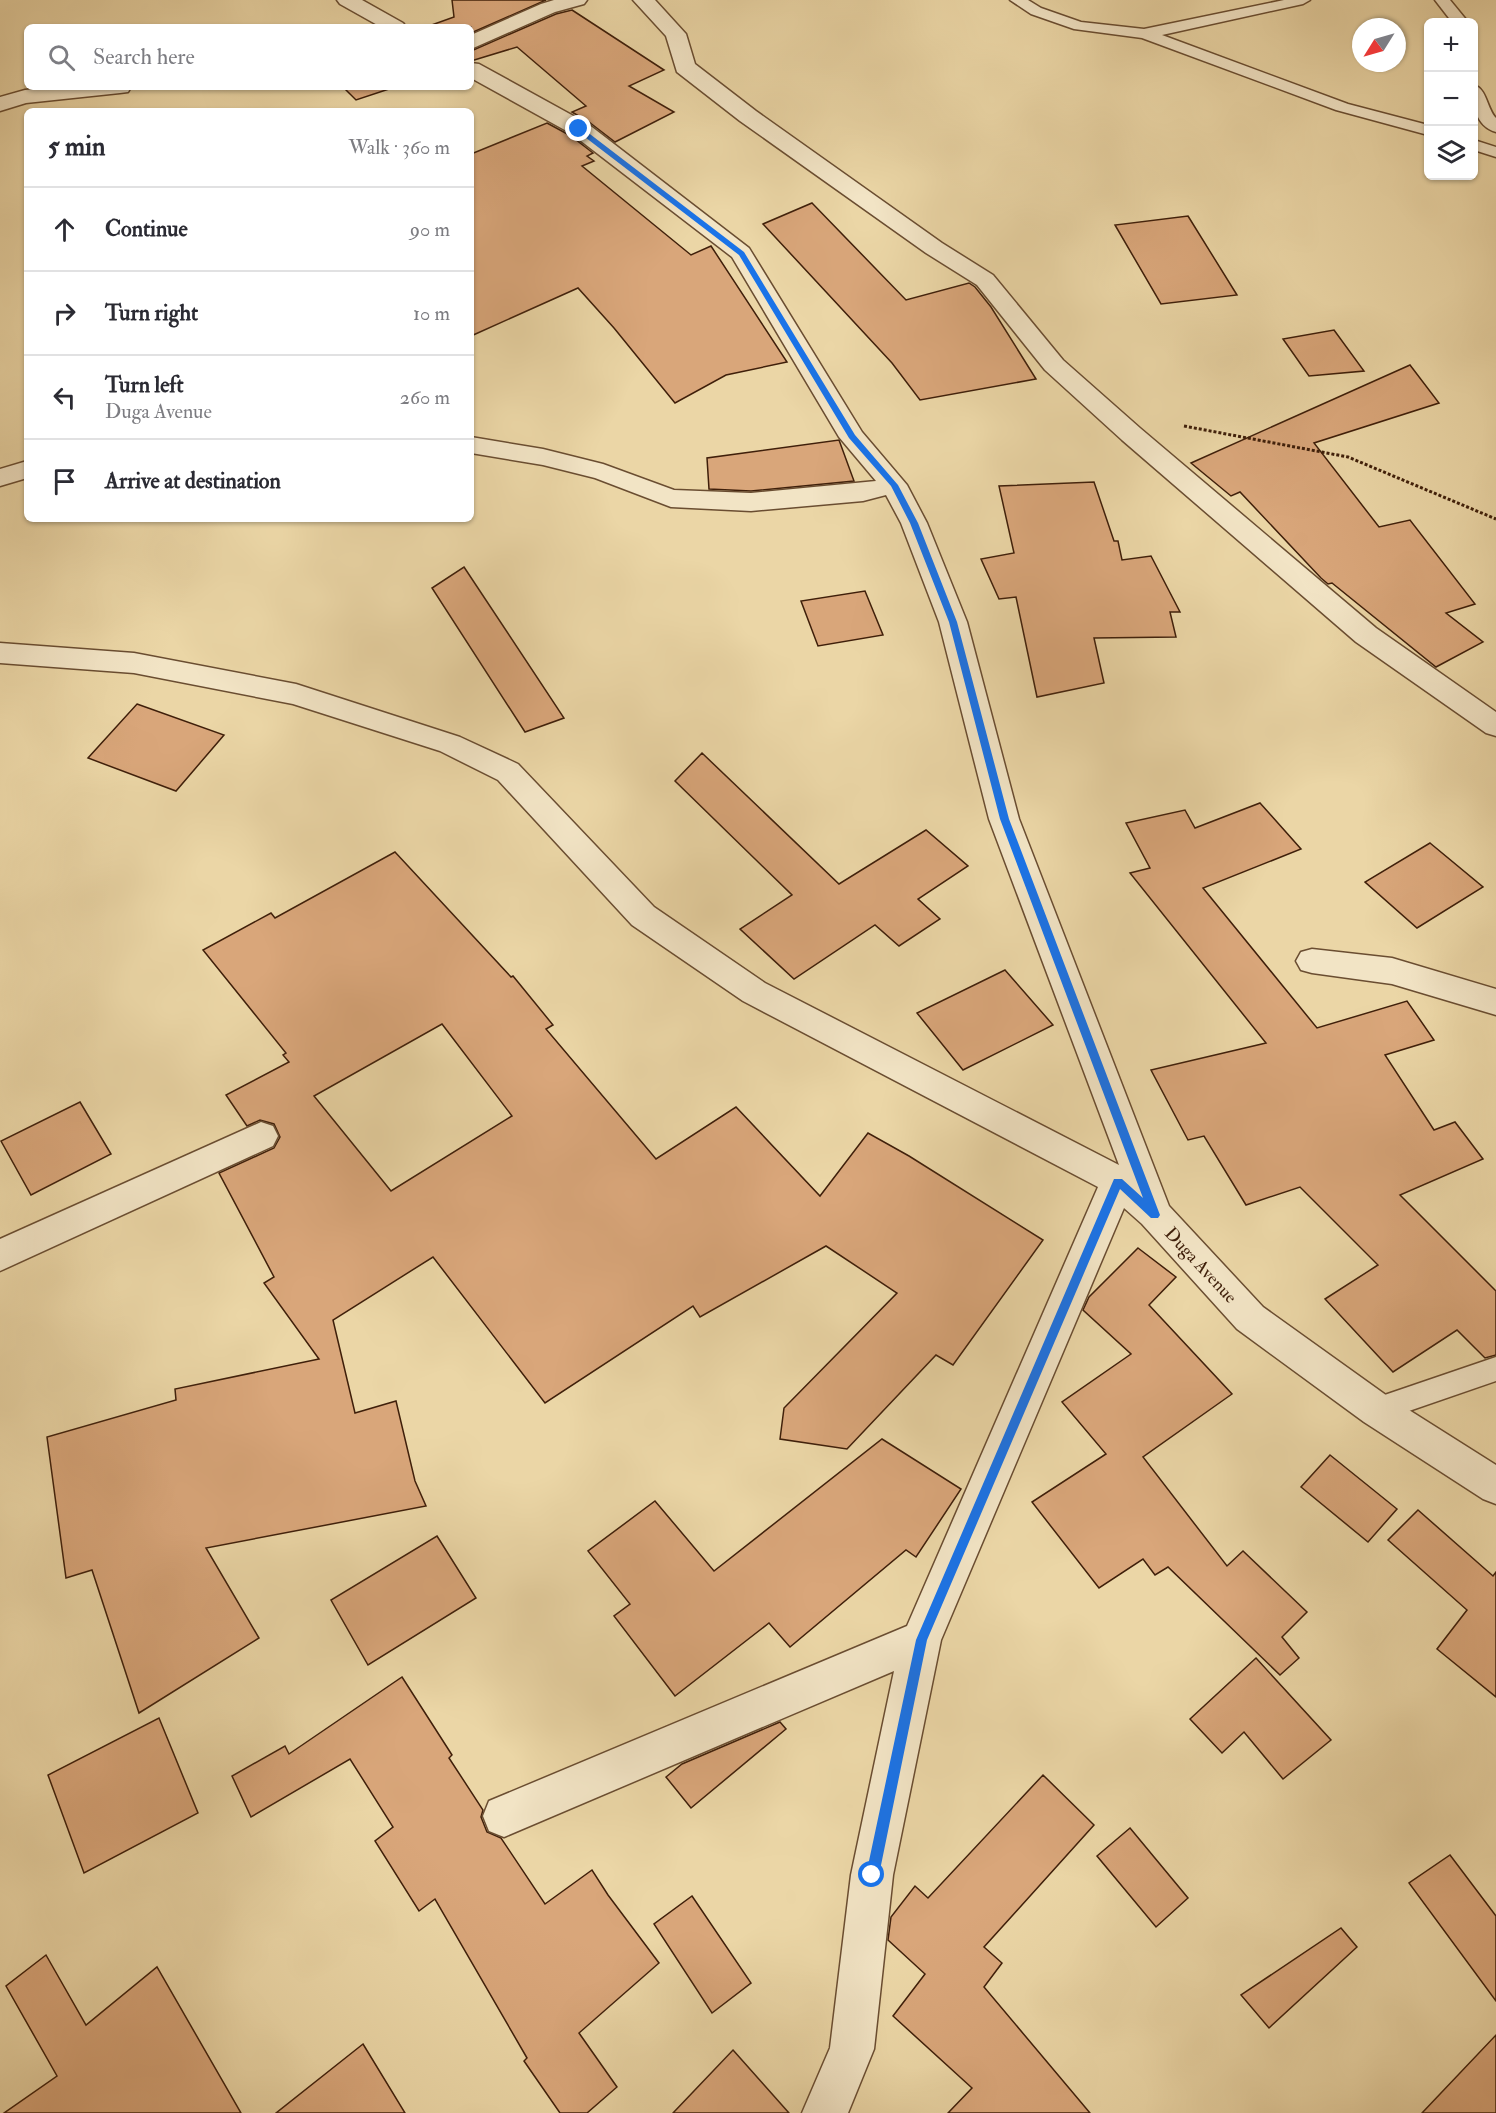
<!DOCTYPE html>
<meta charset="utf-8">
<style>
body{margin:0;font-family:"IM FELL Double Pica",serif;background:#f7f7f7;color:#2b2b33}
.controls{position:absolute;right:18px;top:18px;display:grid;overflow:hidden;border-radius:9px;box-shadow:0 2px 4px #0004}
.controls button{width:54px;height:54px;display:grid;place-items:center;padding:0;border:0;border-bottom:2px solid #e1e1e2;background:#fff;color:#2b2b33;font:30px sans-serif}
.compass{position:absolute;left:1352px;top:18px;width:54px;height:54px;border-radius:50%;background:#fff;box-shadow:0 2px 4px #0004;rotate:233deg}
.stop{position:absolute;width:18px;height:18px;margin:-14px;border:4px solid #1a73e8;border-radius:50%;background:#fff}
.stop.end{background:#1a73e8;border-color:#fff;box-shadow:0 2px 6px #0008}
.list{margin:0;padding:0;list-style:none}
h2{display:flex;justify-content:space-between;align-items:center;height:78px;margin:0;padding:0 24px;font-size:26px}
h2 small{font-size:20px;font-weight:400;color:#7c7c81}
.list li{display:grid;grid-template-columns:39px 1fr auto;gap:18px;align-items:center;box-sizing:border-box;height:84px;padding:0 24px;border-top:2px solid #e1e1e2}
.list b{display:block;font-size:22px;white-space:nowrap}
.list p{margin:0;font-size:20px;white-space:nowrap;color:#7c7c81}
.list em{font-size:20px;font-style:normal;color:#7c7c81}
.icon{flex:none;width:33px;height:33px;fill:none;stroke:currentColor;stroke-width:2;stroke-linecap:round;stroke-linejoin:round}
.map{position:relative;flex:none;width:1496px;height:2113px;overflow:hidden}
.search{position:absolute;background:#fff;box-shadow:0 2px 4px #0004;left:24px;top:24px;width:450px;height:66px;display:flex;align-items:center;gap:15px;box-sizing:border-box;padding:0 21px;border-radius:9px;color:#7c7c81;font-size:22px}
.panel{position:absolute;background:#fff;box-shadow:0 2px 4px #0004;left:24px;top:108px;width:450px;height:414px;border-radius:9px}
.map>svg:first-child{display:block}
.building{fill:#d9a67a;stroke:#3f1f0a;stroke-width:1.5;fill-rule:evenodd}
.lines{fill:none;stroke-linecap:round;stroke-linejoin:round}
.service-casing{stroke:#6a4d31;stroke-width:3}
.minor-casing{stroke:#6a4d31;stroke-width:3}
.path{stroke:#3f1f0a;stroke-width:3;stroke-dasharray:3 2;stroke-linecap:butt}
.service{fill:#f2e4c5;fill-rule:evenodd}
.minor{fill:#f2e4c5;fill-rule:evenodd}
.route{fill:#1a73e8}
.labels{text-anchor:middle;stroke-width:4.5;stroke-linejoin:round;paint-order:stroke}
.street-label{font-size:18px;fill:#3f1f0a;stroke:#f2e4c5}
</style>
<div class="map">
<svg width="1496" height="2113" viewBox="0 0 1496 2113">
<rect width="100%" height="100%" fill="#ebd6a6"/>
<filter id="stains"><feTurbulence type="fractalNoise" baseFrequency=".00333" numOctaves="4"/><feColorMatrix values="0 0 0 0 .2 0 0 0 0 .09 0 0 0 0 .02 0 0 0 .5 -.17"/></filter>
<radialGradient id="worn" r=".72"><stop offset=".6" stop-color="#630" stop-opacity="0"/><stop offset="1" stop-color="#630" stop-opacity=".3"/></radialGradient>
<g class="building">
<path d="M452 0H546L471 33V27H426L454 17Z"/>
<path d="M572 10 664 70 629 86 674 112 615 142 589 122 572 112 586 106 517 47 471 61V51L556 14Z"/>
<path d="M343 87H395L356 100Z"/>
<path d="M547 123 571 136 593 153 587 156 594 161 582 166 691 255 711 246 787 362 726 375 675 403 614 328 578 288 471 336V154Z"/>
<path d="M812 203 906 300 969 283 975 287 991 307 1036 379 920 400 892 363 763 224Z"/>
<path d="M1188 216 1237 295 1161 304 1115 225Z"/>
<path d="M1334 330 1364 371 1309 376 1283 339Z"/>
<path d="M1410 365 1439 403 1314 443 1379 527 1410 520 1475 604 1446 613 1483 642 1436 667 1332 583 1328 584 1321 578 1240 492 1231 496 1191 463Z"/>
<path d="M839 440 854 481 751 491 709 489 707 458Z"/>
<path d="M1094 482 1114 541H1118L1122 560 1151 556 1180 612H1170L1176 637 1094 638 1104 683 1037 697 1016 597 999 599 981 559 1014 553 999 486Z"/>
<path d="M464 567 564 718 525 732 432 588Z"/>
<path d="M865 591 883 635 818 646 801 601Z"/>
<path d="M137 704 224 735 176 791 88 758Z"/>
<path d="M702 753 839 884 926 830 968 866 918 899 940 919 899 946 875 925 794 979 740 929 792 895 675 781Z"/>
<path d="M1260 803 1301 849 1203 888 1317 1028 1407 1001 1434 1040 1385 1055 1434 1130 1455 1122 1483 1159 1400 1195 1496 1291V1355L1485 1358 1457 1330 1393 1372 1325 1299 1378 1265 1300 1187 1246 1205 1204 1136 1188 1140 1151 1070 1266 1043 1130 873 1150 868 1126 823 1185 810 1195 828Z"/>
<path d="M1430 843 1483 887 1417 928 1365 882Z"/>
<path d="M395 852 511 977 513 976 553 1025 546 1029 656 1159 736 1107 820 1196 868 1133 909 1156 1043 1240 953 1365 936 1355 847 1449 780 1439 784 1408 897 1293 826 1246 700 1317 693 1306 545 1403 433 1257 333 1320 355 1413 396 1401 415 1481 426 1506 206 1548 259 1638 139 1713 92 1570 66 1578 47 1437 176 1400 175 1389 319 1359 264 1283 274 1277 219 1173 274 1148 280 1137 274 1124 260 1120 247 1126 226 1095 289 1062 283 1055 286 1053 203 950 271 913 275 918ZM442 1024 512 1116 391 1191 314 1096Z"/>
<path d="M1005 970 1053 1025 963 1070 917 1013Z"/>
<path d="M80 1102 111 1154 31 1195 1 1141Z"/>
<path d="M1138 1248 1176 1277 1149 1305 1232 1394 1143 1457 1227 1566 1243 1551 1307 1612 1282 1637 1299 1658 1280 1675 1168 1567 1155 1575 1143 1559 1099 1588 1032 1502 1106 1454 1062 1402 1131 1354 1083 1310 1089 1297Z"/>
<path d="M882 1439 961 1489 916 1557 906 1550 790 1647 769 1623 675 1696 614 1616 630 1604 588 1551 655 1501 714 1571Z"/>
<path d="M1330 1455 1397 1509 1368 1542 1301 1487Z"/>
<path d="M1418 1510 1493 1576 1496 1572V1697L1437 1649 1467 1610 1388 1540Z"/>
<path d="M437 1536 476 1598 368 1665 331 1600Z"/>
<path d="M1256 1658 1331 1740 1283 1779 1244 1732 1222 1753 1190 1719Z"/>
<path d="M402 1677 452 1755 449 1758 483 1810 481 1817 487 1832 501 1838 545 1904 592 1870 608 1895 659 1963 579 2033 617 2087 587 2113H560L524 2061 527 2058 435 1899 419 1911 375 1841 393 1827 350 1759 251 1817 232 1776 285 1746 289 1754Z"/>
<path d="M159 1718 198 1813 84 1873 48 1775Z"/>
<path d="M780 1722 786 1729 691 1808 666 1777 682 1764Z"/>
<path d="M1043 1775 1094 1825 984 1947 1002 1963 984 1987 1090 2113H948L972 2088 893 2016 925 1974 888 1940 891 1917 915 1886 928 1898Z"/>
<path d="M1130 1828 1188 1898 1156 1927 1097 1856Z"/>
<path d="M1450 1855 1496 1916V2001L1409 1883Z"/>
<path d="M692 1896 751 1983 712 2013 654 1924Z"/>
<path d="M1341 1928 1357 1947 1269 2028 1241 1995Z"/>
<path d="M46 1955 86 2025 157 1967 241 2113H4L57 2076 6 1986Z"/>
<path d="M1496 2035V2113H1422Z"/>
<path d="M363 2044 405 2113H276Z"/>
<path d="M733 2050 789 2113H673Z"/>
</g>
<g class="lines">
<defs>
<g id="service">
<path d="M1010 0H1028L1041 8 1081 22 1144 29 1284 0H1310L1303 4 1162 35 1348 104 1428 125V135L1336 110 1142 38 1074 29 1031 14Z"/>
<path d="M1435 0H1450L1468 22H1452Z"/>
<path d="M1474 85C1487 89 1487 109 1496 118V132C1475 126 1472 103 1474 85Z"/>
<path d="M1474 140 1496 147V157L1474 150Z"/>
<path d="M1496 1357V1381L1377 1422 1367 1419 1363 1410 1367 1401Z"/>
</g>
<g id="minor">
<path d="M337 0H362L403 23 406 27H381L340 4Z"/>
<path d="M554 0H587L584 4 555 12 471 49V35L541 4Z"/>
<path d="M633 0H655L686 34 695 64 756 111 942 243 993 275 1063 360 1140 428 1376 628 1496 712V736L1486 733 1356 642 1122 440 1045 370 977 285 926 253 740 121 677 72 666 36Z"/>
<path d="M471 63 479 64 588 124 749 248 862 432 907 485 927 523 967 622 1019 819 1169 1206 1263 1307 1390 1398 1496 1465V1504L1483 1499 1364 1422 1237 1329 1142 1224 1124 1208 941 1640 893 1875 874 2049 848 2113H802L830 2048 851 1875 894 1671 504 1837 489 1831 483 1816 489 1801 907 1626 1098 1187 743 1001 632 925 498 780 440 751 293 704 134 673 0 663V643L134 653 296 684 460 737 518 764 654 907 765 983 1119 1165 989 819 939 622 901 523 886 495 863 501 751 511 671 507 595 478 543 465 471 453V437L543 449 603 464 674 490 751 493 876 481 839 437 732 257 572 134 471 78Z"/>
<path d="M58 87H131L128 92 120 93 26 103 0 111V97L25 90Z"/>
<path d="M27 461V478L0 486V469Z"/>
<path d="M1312 949 1392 958 1496 989V1015L1392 984 1312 973 1301 970 1296 961 1301 952Z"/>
<path d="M261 1122 273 1126 278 1136 273 1146 0 1271V1239Z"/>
</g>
</defs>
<use href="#service" class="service-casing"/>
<use href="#minor" class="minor-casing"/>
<path class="path" d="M1184 426 1348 457 1496 519"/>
<use href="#service" class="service"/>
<use href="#minor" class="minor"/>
</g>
<path class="route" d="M577 128H582L744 252 855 435 898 485 918 523 957 622 1009 819 1160 1215 1158 1218H1151L1120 1189 927 1640 879 1875 877 1879 872 1881 868 1879 866 1875 916 1640 1114 1179H1122L1143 1198 1000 819 949 622 910 523 891 486 849 438 739 255 577 131Z"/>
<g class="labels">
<g class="street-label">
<text transform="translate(1201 1265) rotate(47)" y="6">Duga Avenue</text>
</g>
</g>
<rect width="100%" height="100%" filter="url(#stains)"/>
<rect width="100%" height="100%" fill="url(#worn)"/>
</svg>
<div class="controls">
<button>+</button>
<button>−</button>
<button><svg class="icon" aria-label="layers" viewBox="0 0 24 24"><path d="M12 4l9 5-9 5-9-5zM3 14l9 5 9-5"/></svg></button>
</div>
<svg class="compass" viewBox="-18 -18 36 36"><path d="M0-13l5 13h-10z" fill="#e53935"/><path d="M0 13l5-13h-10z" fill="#7c7c81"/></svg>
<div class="stop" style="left:872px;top:1875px"></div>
<div class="stop end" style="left:579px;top:129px"></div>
<div class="search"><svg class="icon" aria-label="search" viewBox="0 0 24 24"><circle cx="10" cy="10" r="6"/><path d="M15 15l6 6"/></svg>Search here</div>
<section class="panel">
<h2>5 min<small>Walk · 360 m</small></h2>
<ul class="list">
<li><svg class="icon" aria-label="ahead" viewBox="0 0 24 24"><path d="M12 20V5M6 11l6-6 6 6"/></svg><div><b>Continue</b></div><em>90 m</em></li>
<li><svg class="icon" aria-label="right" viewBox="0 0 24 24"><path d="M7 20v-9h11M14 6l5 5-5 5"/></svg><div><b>Turn right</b></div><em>10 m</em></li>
<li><svg class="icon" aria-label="left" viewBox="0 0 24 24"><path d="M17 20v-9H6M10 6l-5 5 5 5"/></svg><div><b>Turn left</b><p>Duga Avenue</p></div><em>260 m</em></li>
<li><svg class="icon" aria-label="arrive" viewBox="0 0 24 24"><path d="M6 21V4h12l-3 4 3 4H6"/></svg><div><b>Arrive at destination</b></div></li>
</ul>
</section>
</div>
